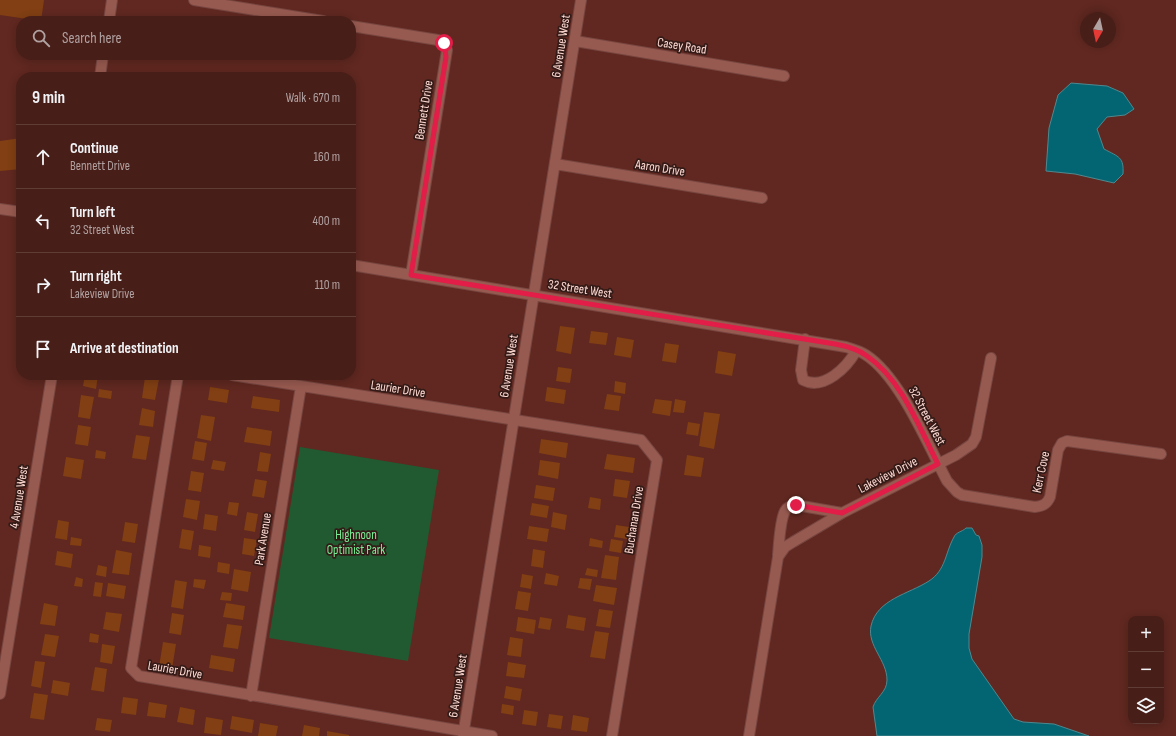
<!DOCTYPE html>
<meta charset="utf-8">
<style>
body{margin:0;font-family:"Sofia Sans Condensed",sans-serif;background:#522b25;color:#f1f3f6}
.controls{position:absolute;right:12px;bottom:12px;display:grid;overflow:hidden;border-radius:8px;box-shadow:0 2px 10px #0003}
.controls button{width:36px;height:36px;display:grid;place-items:center;padding:0;border:0;border-bottom:1px solid #603c37;background:#481e18;color:#f1f3f6;font:20px sans-serif}
.compass{position:absolute;left:1080px;top:12px;width:36px;height:36px;border-radius:50%;background:#481e18;box-shadow:0 2px 10px #0003;rotate:189deg}
.stop{position:absolute;width:12px;height:12px;margin:-9px;border:3px solid #e11d48;border-radius:50%;background:#fff}
.stop.end{background:#e11d48;border-color:#fff;box-shadow:0 1px 4px #0008}
.list{margin:0;padding:0;list-style:none}
h2{display:flex;justify-content:space-between;align-items:center;height:52px;margin:0;padding:0 16px;font-size:17px}
h2 small{font-size:13px;font-weight:400;color:#b1a2a2}
.list li{display:grid;grid-template-columns:26px 1fr auto;gap:12px;align-items:center;box-sizing:border-box;height:64px;padding:0 16px;border-top:1px solid #603c37}
.list b{display:block;font-size:15px;white-space:nowrap}
.list p{margin:0;font-size:13px;white-space:nowrap;color:#b1a2a2}
.list em{font-size:13px;font-style:normal;color:#b1a2a2}
.icon{flex:none;width:22px;height:22px;fill:none;stroke:currentColor;stroke-width:2;stroke-linecap:round;stroke-linejoin:round}
.map{position:relative;flex:none;width:1176px;height:736px;overflow:hidden}
.search{position:absolute;background:#481e18;box-shadow:0 2px 10px #0003;left:16px;top:16px;width:340px;height:44px;display:flex;align-items:center;gap:10px;box-sizing:border-box;padding:0 14px;border-radius:16px;color:#b1a2a2;font-size:15px}
.panel{position:absolute;background:#481e18;box-shadow:0 2px 10px #0003;left:16px;top:72px;width:340px;height:308px;border-radius:16px}
.map>svg:first-child{display:block}
</style>
<div class="map">
<svg width="1176" height="736" viewBox="0 0 1176 736">
<rect width="100%" height="100%" fill="#602820"/>
<path fill="#215931" d="M300,447L439,470L408,661L269,638Z"/>
<path fill="#046572" stroke="#4f888f" d="M1071,83L1107,86L1123,93L1134,109L1125,115L1107,117L1097,129L1104,149C1119,157 1124,157 1123,174L1114,183L1075,174L1046,171L1049,128L1058,95Z
M966,528H972L976,535L979,536L982,545V557L969,634V648L972,659L1014,719L1023,722L1054,724L1089,736H877L873,707C876,697 887,692 887,680C887,660 867,646 871,626C877,599 909,594 929,581C946,570 945,553 954,537C956,532 962,532 966,528Z"/>
<path fill="#813f13" d="M0,0H44L41,21L0,15Z
M21,138V169L0,171V141Z
M560,326L575,328L571,354L556,351Z
M591,331L608,333L606,345L589,343Z
M617,337L634,340L631,358L614,355Z
M665,343L679,345L676,363L662,361Z
M718,351L736,354L732,376L715,373Z
M558,367L572,369L570,383L556,381Z
M85,375H98L96,389L83,386Z
M145,377L159,379L155,400L142,398Z
M615,381L626,383L625,394L614,392Z
M210,387L229,390L227,403L208,400Z
M547,387L566,390L564,404L545,401Z
M99,389L112,391L111,399L98,397Z
M607,394L621,396L619,411L604,409Z
M81,395L94,397L90,419L78,417Z
M253,396L280,400L279,412L251,408Z
M655,399L672,401L670,416L652,413Z
M675,399L686,401L684,413L673,412Z
M142,408L155,411L153,427L139,425Z
M704,412L720,414L714,449L699,446Z
M201,415L215,417L211,441L197,438Z
M688,422L700,424L698,436L686,434Z
M78,425L91,427L88,446L75,444Z
M247,427L272,431L270,446L244,442Z
M136,435L150,437L146,460L132,458Z
M541,439L568,443L566,458L539,453Z
M195,441L207,443L204,461L192,459Z
M96,450L106,452L105,459L95,458Z
M260,452L271,454L268,472L257,471Z
M607,454L635,458L633,473L604,469Z
M687,455L704,458L701,477L684,475Z
M66,457L84,460L81,479L63,476Z
M213,460L226,462L224,471L211,469Z
M540,460L560,463L558,479L538,475Z
M191,471L204,473L201,492L188,490Z
M255,479L267,481L264,498L252,496Z
M615,479L630,481L627,498L613,496Z
M536,485L555,488L553,501L534,498Z
M590,497L601,499L600,510L588,508Z
M186,499L200,501L197,520L183,517Z
M229,502L239,503L237,516L227,514Z
M532,503L549,506L547,518L530,515Z
M247,512L258,514L255,532L244,530Z
M553,512L567,515L565,530L551,527Z
M205,514L218,516L216,531L203,529Z
M58,520L69,522L67,540L55,538Z
M125,522L138,524L135,543L122,541Z
M616,525L629,527L627,539L614,537Z
M529,526L549,529L547,542L527,539Z
M182,529L194,531L191,550L179,548Z
M71,537L82,539L81,546L70,545Z
M244,538L257,540L254,556L242,554Z
M590,538L603,541L602,548L589,546Z
M611,539L623,541L621,553L609,551Z
M199,545L211,547L210,558L198,556Z
M533,549L545,551L543,568L531,566Z
M116,550L132,553L129,575L112,573Z
M57,551L73,554L71,568L55,565Z
M605,555L619,557L616,580L601,578Z
M218,562L230,564L229,574L217,572Z
M98,565L107,567L106,577L96,575Z
M587,568L598,570L597,577L585,575Z
M234,569L251,572L248,592L231,589Z
M546,573L559,576L557,586L544,584Z
M522,574L533,576L531,589L520,587Z
M76,577L83,579L82,587L74,586Z
M580,578L592,579L590,590L578,588Z
M194,579L206,580L204,589L193,587Z
M175,580L187,582L183,609L171,607Z
M95,582L103,583L101,597L93,596Z
M108,583L126,586L124,599L106,596Z
M596,585L617,588L614,605L593,601Z
M518,591L531,593L528,611L515,609Z
M222,592L232,593L231,601L220,600Z
M44,603L58,606L55,626L40,624Z
M226,603L245,606L243,620L223,617Z
M599,609L613,611L610,628L596,626Z
M106,612L122,614L119,632L103,629Z
M172,613L184,615L181,635L169,633Z
M568,615L586,618L584,631L566,628Z
M518,617L536,620L534,634L516,631Z
M540,617L552,619L550,630L538,628Z
M227,624L242,626L238,649L223,647Z
M595,631L609,633L605,659L590,657Z
M90,633L99,635L98,643L89,642Z
M45,634L59,636L55,657L41,655Z
M510,637L523,639L521,657L507,655Z
M163,642L176,644L172,669L159,667Z
M102,644L115,646L112,664L100,662Z
M211,655L235,659L233,672L209,668Z
M35,661L45,662L41,688L31,686Z
M508,662L526,665L524,678L506,676Z
M95,667L107,669L104,692L91,690Z
M53,680L70,683L68,696L51,693Z
M506,686L522,689L520,701L504,698Z
M34,693L48,695L44,720L30,718Z
M123,697L138,699L136,715L121,713Z
M149,702L167,705L165,718L147,716Z
M502,704L514,706L513,715L501,713Z
M180,707L195,710L193,725L177,722Z
M524,710L538,712L536,726L522,724Z
M549,714L563,716L561,729L547,727Z
M573,715L589,718L587,732L571,730Z
M232,716L254,720L252,733L230,729Z
M206,717L223,720L221,735L204,733Z
M97,718L112,720L110,732L95,730Z
M260,723L278,726L276,736H258Z
M304,725L320,728L319,736H302Z
M327,731L349,735V736H327Z"/>
<g fill="none" stroke-linecap="round" stroke-linejoin="round">
<g stroke="#774640" stroke-width="12">
<path id="minor" d="M194,0L323,21
M109,21L112,0
M351,26L438,40L444,43L447,50L411,275
M575,41L784,76
M100,77L103,55
M555,164L762,198
M0,209L21,212
M351,265L846,347C853,349 860,351 866,355C900,377 928,445 947,481L957,492L962,495L1035,507C1043,506 1047,504 1050,497L1058,450L1062,443L1067,441L1161,454
M805,339L801,370L803,380C824,391 847,367 856,351
M178,375L131,668L139,676L492,736
M232,375L641,440L657,460L612,736
M778,555C779,544 780,520 785,511C787,507 791,506 796,505L842,513
M0,694L52,375
M251,696L301,386
M463,736L581,0
M749,736L778,557L785,547L793,542L842,513L956,455L972,444L976,437L991,358"/>
</g>
<use href="#minor" stroke="#975a50" stroke-width="10"/>
</g>
<g fill="none" stroke-linecap="round" stroke-linejoin="round">
<path stroke="#e11d48" stroke-width="5" d="M444,43L446,57L411,275L835,344C846,346 858,349 867,356C902,380 919,427 938,464L842,513L796,505"/>
</g>
<g text-anchor="middle" dominant-baseline="central" stroke-width="3.5" stroke-linejoin="round" paint-order="stroke">
<g font-size="13" fill="#fedad3" stroke="#341b17">
<text transform="translate(561 46) rotate(-81)">6 Avenue West</text>
<text transform="translate(682 46) rotate(9)">Casey Road</text>
<text transform="translate(424 110) rotate(-81)">Bennett Drive</text>
<text transform="translate(660 168) rotate(9)">Aaron Drive</text>
<text transform="translate(580 289) rotate(9)">32 Street West</text>
<text transform="translate(509 366) rotate(-81)">6 Avenue West</text>
<text transform="translate(398 389) rotate(9)">Laurier Drive</text>
<text transform="translate(927 416) rotate(62)">32 Street West</text>
<text transform="translate(1041 472) rotate(-78)">Kerr Cove</text>
<text transform="translate(888 475) rotate(-27)">Lakeview Drive</text>
<text transform="translate(19 497) rotate(-81)">4 Avenue West</text>
<text transform="translate(634 520) rotate(-81)">Buchanan Drive</text>
<text transform="translate(263 539) rotate(-81)">Park Avenue</text>
<text transform="translate(175 670) rotate(10)">Laurier Drive</text>
<text transform="translate(458 686) rotate(-81)">6 Avenue West</text>
</g>
<g font-size="13" fill="#79ef97" stroke="#341b17">
<text x="356" y="535">Highnoon<tspan x="356" dy="15">Optimist Park</tspan></text>
</g>
</g>
</svg>
<div class="controls">
<button>+</button>
<button>−</button>
<button><svg class="icon" aria-label="layers" viewBox="0 0 24 24"><path d="M12 4l9 5-9 5-9-5zM3 14l9 5 9-5"/></svg></button>
</div>
<svg class="compass" viewBox="-18 -18 36 36"><path d="M0-13l5 13h-10z" fill="#e53935"/><path d="M0 13l5-13h-10z" fill="#b1a2a2"/></svg>
<div class="stop" style="left:444px;top:43px"></div>
<div class="stop end" style="left:796px;top:505px"></div>
<div class="search"><svg class="icon" aria-label="search" viewBox="0 0 24 24"><circle cx="10" cy="10" r="6"/><path d="M15 15l6 6"/></svg>Search here</div>
<section class="panel">
<h2>9 min<small>Walk · 670 m</small></h2>
<ul class="list">
<li><svg class="icon" aria-label="ahead" viewBox="0 0 24 24"><path d="M12 20V5M6 11l6-6 6 6"/></svg><div><b>Continue</b><p>Bennett Drive</p></div><em>160 m</em></li>
<li><svg class="icon" aria-label="left" viewBox="0 0 24 24"><path d="M17 20v-9H6M10 6l-5 5 5 5"/></svg><div><b>Turn left</b><p>32 Street West</p></div><em>400 m</em></li>
<li><svg class="icon" aria-label="right" viewBox="0 0 24 24"><path d="M7 20v-9h11M14 6l5 5-5 5"/></svg><div><b>Turn right</b><p>Lakeview Drive</p></div><em>110 m</em></li>
<li><svg class="icon" aria-label="arrive" viewBox="0 0 24 24"><path d="M6 21V4h12l-3 4 3 4H6"/></svg><div><b>Arrive at destination</b></div></li>
</ul>
</section>
</div>
